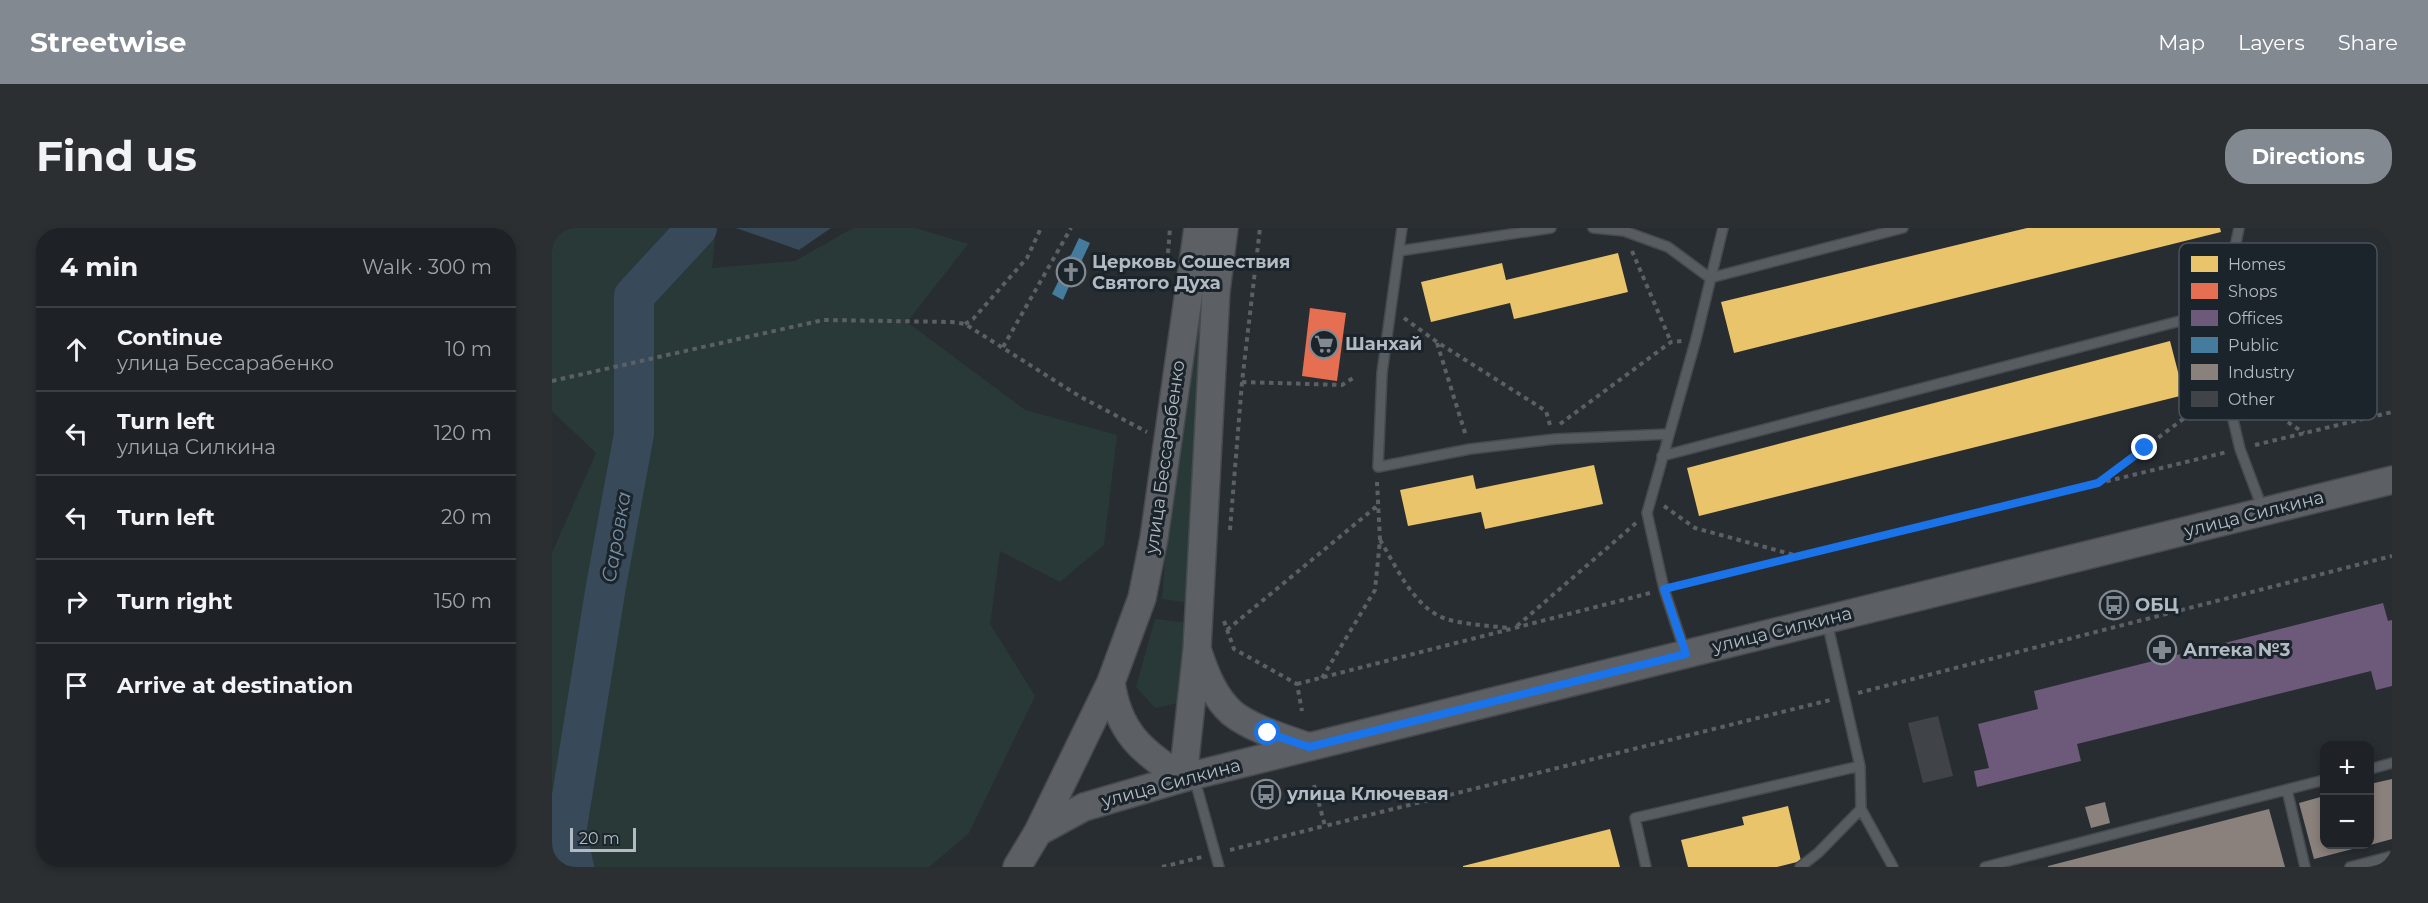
<!DOCTYPE html>
<meta charset="utf-8">
<style>
body{margin:0;font-family:Montserrat,sans-serif;background:#2b2f32;color:#f1f3f6}
.controls{position:absolute;right:18px;bottom:18px;display:grid;overflow:hidden;border-radius:12px;box-shadow:0 3px 9px #0003}
.controls button{width:54px;height:54px;display:grid;place-items:center;padding:0;border:0;border-bottom:2px solid #3c3f43;background:#1e2226;color:#f1f3f6;font:30px sans-serif}
.scale{position:absolute;left:18px;bottom:15px;width:66px;box-sizing:border-box;padding-left:6px;border:3px solid #b2bac3;border-top:0;font-size:16px;line-height:21px;white-space:nowrap;color:#b2bac3;-webkit-text-stroke:4px #1c242b;paint-order:stroke}
.stop{position:absolute;width:18px;height:18px;margin:-14px;border:4px solid #1a73e8;border-radius:50%;background:#fff}
.stop.end{background:#1a73e8;border-color:#fff;box-shadow:0 2px 6px #0008}
.list{margin:0;padding:0;list-style:none}
h2{display:flex;justify-content:space-between;align-items:center;height:78px;margin:0;padding:0 24px;font-size:26px}
h2 small{font-size:20px;font-weight:400;color:#a1a4a7}
.list li{display:grid;grid-template-columns:39px 1fr auto;gap:18px;align-items:center;box-sizing:border-box;height:84px;padding:0 24px;border-top:2px solid #3c3f43}
.list b{display:block;font-size:22px;white-space:nowrap}
.list p{margin:0;font-size:20px;white-space:nowrap;color:#a1a4a7}
.list em{font-size:20px;font-style:normal;color:#a1a4a7}
.icon{flex:none;width:33px;height:33px;fill:none;stroke:currentColor;stroke-width:2;stroke-linecap:round;stroke-linejoin:round}
.map{position:relative;flex:none;width:1840px;height:639px;overflow:hidden;border-radius:24px}
header{display:flex;align-items:center;gap:36px;box-sizing:border-box;height:84px;padding:0 30px;background:#828990;color:#fff}
header strong{font-size:28px}
nav{display:flex;gap:33px;margin-inline-start:auto;font-size:21px}
.intro{display:flex;align-items:center;justify-content:space-between;box-sizing:border-box;height:144px;padding:0 36px}
h1{margin:0;font-size:42px}
.button{padding:15px 27px;border-radius:24px;background:#828990;color:#fff;font-size:21px;font-weight:700}
main{display:flex;gap:36px;padding:0 36px}
aside{flex:1;background:#1e2226;border-radius:24px;box-shadow:0 3px 9px #0003}
.map>svg:first-child{display:block}
</style>
<header>
<strong>Streetwise</strong>
<nav><a>Map</a><a>Layers</a><a>Share</a></nav>
</header>
<div class="intro"><h1>Find us</h1><a class="button">Directions</a></div>
<main>
<aside>
<h2>4 min<small>Walk · 300 m</small></h2>
<ul class="list">
<li><svg class="icon" aria-label="ahead" viewBox="0 0 24 24"><path d="M12 20V5M6 11l6-6 6 6"/></svg><div><b>Continue</b><p>улица Бессарабенко</p></div><em>10 m</em></li>
<li><svg class="icon" aria-label="left" viewBox="0 0 24 24"><path d="M17 20v-9H6M10 6l-5 5 5 5"/></svg><div><b>Turn left</b><p>улица Силкина</p></div><em>120 m</em></li>
<li><svg class="icon" aria-label="left" viewBox="0 0 24 24"><path d="M17 20v-9H6M10 6l-5 5 5 5"/></svg><div><b>Turn left</b></div><em>20 m</em></li>
<li><svg class="icon" aria-label="right" viewBox="0 0 24 24"><path d="M7 20v-9h11M14 6l5 5-5 5"/></svg><div><b>Turn right</b></div><em>150 m</em></li>
<li><svg class="icon" aria-label="arrive" viewBox="0 0 24 24"><path d="M6 21V4h12l-3 4 3 4H6"/></svg><div><b>Arrive at destination</b></div></li>
</ul>
</aside>
<div class="map">
<svg width="1840" height="639" viewBox="0 0 1840 639">
<rect width="100%" height="100%" fill="#282d32"/>
<path fill="#283938" d="M0,0H164L160,40L243,33L301,0H364L416,16L355,94L473,182L565,207L552,317L508,354L448,323L438,396L483,468L417,605L377,639H7L0,593V325L44,225L0,183Z
M653,0L639,375L610,371L618,271Z
M603,391L637,395L626,475L603,480L584,459Z"/>
<path fill="#384959" d="M184,0H279L247,22Z"/>
<path fill="#e9c46a" d="M1475,0H1668L1669,4L1182,125L1169,74Z
M1066,25L1076,64L962,91L958,75L879,94L869,54L950,35L954,52Z
M1618,113L1632,167L1147,288L1135,240Z
M1042,237L1051,276L933,301L929,284L856,298L848,262L921,247L924,261Z
M1236,578L1249,633L1225,639H1136L1129,612L1192,597L1190,589Z
M1058,601L1068,639H911V638Z"/>
<path fill="#e76f51" d="M758,80L794,85L785,153L750,148Z"/>
<path fill="#6d597a" d="M1831,375L1836,393L1840,392V458L1824,462L1819,443L1525,516L1529,533L1425,559L1422,543L1437,540L1426,496L1486,481L1482,463Z"/>
<path fill="#457b9d" d="M527,10L538,15L530,32L533,40L529,50L519,54L511,72L500,66L509,48L506,40L509,32L519,27Z"/>
<path fill="#8a817c" d="M1840,551V611L1818,617V556Z
M1772,568V616L1816,617L1762,631L1747,575Z
M1553,574L1558,595L1539,600L1533,579Z
M1717,581L1733,639H1496V638Z"/>
<g fill="none" stroke-linecap="round" stroke-linejoin="round">
<path stroke="#384959" stroke-width="40" d="M22,639L14,605L54,358L82,206V68L145,0"/>
</g>
<path fill="#404448" d="M1386,488L1401,548L1371,555L1356,495Z"/>
<g fill="none" stroke-linecap="round" stroke-linejoin="round">
<g stroke="#46494d" stroke-width="12">
<path id="lane" d="M850,0L830,145L826,239L918,221L1003,211L1117,206
M1041,0L1072,3L1116,19L1158,50L1351,0
M1687,0L1663,115L1688,221L1711,282
M847,23L999,0
M1110,228L1670,82
M1275,394L1308,538L1309,581L1341,639
M1133,424L1112,361L1095,285L1144,111L1171,0
M1818,541L1840,535
M642,549L667,639
M1735,562L1753,639
M1094,639L1083,590L1308,538
M1248,639L1266,625L1309,581
M1433,639L1772,552
M1798,639L1840,628"/>
</g>
<g stroke="#46494d" stroke-width="30">
<path id="secondary" d="M646,424C653,445 662,469 680,485C698,500 734,511 757,519
M559,454C566,504 590,524 631,550
M631,550L645,421L664,63L672,0
M486,604L532,579L631,550L1840,252
M465,639L486,604L559,454L590,370L602,310L646,0"/>
</g>
<path stroke="#5b6064" stroke-width="4" stroke-dasharray="4.5 4.5" stroke-linecap="butt" d="M1080,23L1119,114
M616,25L618,0
M852,90L885,114L994,183L998,197
M413,96L421,91L475,30L489,0
M885,115L914,208
M451,119L519,0
M0,153L271,92L400,94L413,96L527,168L595,204
M690,154L790,157L801,150
M1691,164L1752,205
M1008,196L1119,114L1130,113
M1703,217L1840,184
M1549,253L1643,182L1659,163
M1112,278L1143,300L1246,328
M678,302L690,154L708,0
M828,312C846,341 864,386 902,393C920,397 939,398 958,400
M1126,358L1675,224
M672,393L682,421L745,456L750,483
M965,398L1084,295
M675,402L825,278
M770,450L823,362L828,312L825,254
M745,456L1098,365
M1306,465L1840,328
M762,557L773,598L1278,472
M678,622L772,598
M610,639L650,629"/>
<use href="#lane" stroke="#575c61" stroke-width="9"/>
<use href="#secondary" stroke="#5c5f64" stroke-width="27"/>
</g>
<g fill="none" stroke-linecap="round" stroke-linejoin="round">
<path stroke="#1a73e8" stroke-width="8" d="M716,505L757,519L1134,426L1112,361L1546,255L1593,220"/>
</g>
<defs>
<g id="church-ring" transform="scale(1.5)"><circle r="9.5" fill="#1c242b" stroke="#828990" stroke-width="1.5"/><path d="M-1.2-6h2.4v3.5h3.3v2.4h-3.3V6h-2.4V-.1h-3.3v-2.4h3.3Z" fill="#828990"/></g>
<g id="supermarket-ring" transform="scale(1.5)"><circle r="9.5" fill="#1c242b" stroke="#828990" stroke-width="1.5"/><path d="M-6-5.5h2.5l.6 2H6L4.5 2H-2.5L-4.4-4H-6ZM-1.5 3.2a1.3 1.3 0 1 0 .1 0ZM3 3.2a1.3 1.3 0 1 0 .1 0Z" fill="#828990"/></g>
<g id="bus-ring" transform="scale(1.5)"><circle r="9.5" fill="#1c242b" stroke="#828990" stroke-width="1.5"/><path d="M-5-6H5V4H4V6H2V4H-2V6H-4V4H-5ZM-3.5-4V0h7V-4ZM-3.5 1.2v1.5H-2V1.2ZM2 1.2v1.5H3.5V1.2Z" fill="#828990"/></g>
<g id="pharmacy-ring" transform="scale(1.5)"><circle r="9.5" fill="#1c242b" stroke="#828990" stroke-width="1.5"/><path d="M-2-6h4v4h4v4h-4v4h-4v-4h-4v-4h4Z" fill="#828990"/></g>
</defs>
<g fill-rule="evenodd">
<use href="#church-ring" x="519" y="44"/>
<use href="#supermarket-ring" x="772" y="116"/>
<use href="#bus-ring" x="1562" y="377"/>
<use href="#pharmacy-ring" x="1610" y="422"/>
<use href="#bus-ring" x="714" y="566"/>
</g>
<g text-anchor="middle" dominant-baseline="central" stroke-width="6" stroke-linejoin="round" paint-order="stroke">
<g font-size="18" font-weight="bold" fill="#b2bac3" stroke="#1c242b" text-anchor="start">
<text x="540" y="34">Церковь Сошествия<tspan x="540" dy="21">Святого Духа</tspan></text>
<text x="793" y="116">Шанхай</text>
<text x="1583" y="377">ОБЦ</text>
<text x="1631" y="422">Аптека №3</text>
<text x="735" y="566">улица Ключевая</text>
</g>
<g font-size="18" fill="#b2bac3" stroke="#1c242b">
<text transform="translate(613 229) rotate(-82)">улица Бессарабенко</text>
<text transform="translate(1702 286) rotate(-14)">улица Силкина</text>
<text transform="translate(1230 402) rotate(-14)">улица Силкина</text>
<text transform="translate(619 555) rotate(-15)">улица Силкина</text>
</g>
<g font-size="20" font-style="italic" fill="#758da3" stroke="#1c242b">
<text transform="translate(64 309) rotate(-80)">Саровка</text>
</g>
</g>
<rect x="1627" y="15" width="198" height="177" rx="9" fill="#1c242b" stroke="#495159" stroke-width="1.5"/>
<rect x="1639" y="28" width="27" height="16" fill="#e9c46a"/>
<rect x="1639" y="55" width="27" height="16" fill="#e76f51"/>
<rect x="1639" y="82" width="27" height="16" fill="#6d597a"/>
<rect x="1639" y="109" width="27" height="16" fill="#457b9d"/>
<rect x="1639" y="136" width="27" height="16" fill="#8a817c"/>
<rect x="1639" y="163" width="27" height="16" fill="#404448"/>
<g font-size="16" fill="#b2bac3">
<text x="1676" y="42">Homes</text>
<text x="1676" y="69">Shops</text>
<text x="1676" y="96">Offices</text>
<text x="1676" y="123">Public</text>
<text x="1676" y="150">Industry</text>
<text x="1676" y="177">Other</text>
</g>
</svg>
<div class="controls">
<button>+</button>
<button>−</button>
</div>
<div class="scale">20 m</div>
<div class="stop" style="left:716px;top:505px"></div>
<div class="stop end" style="left:1593px;top:220px"></div>
</div>
</main>
